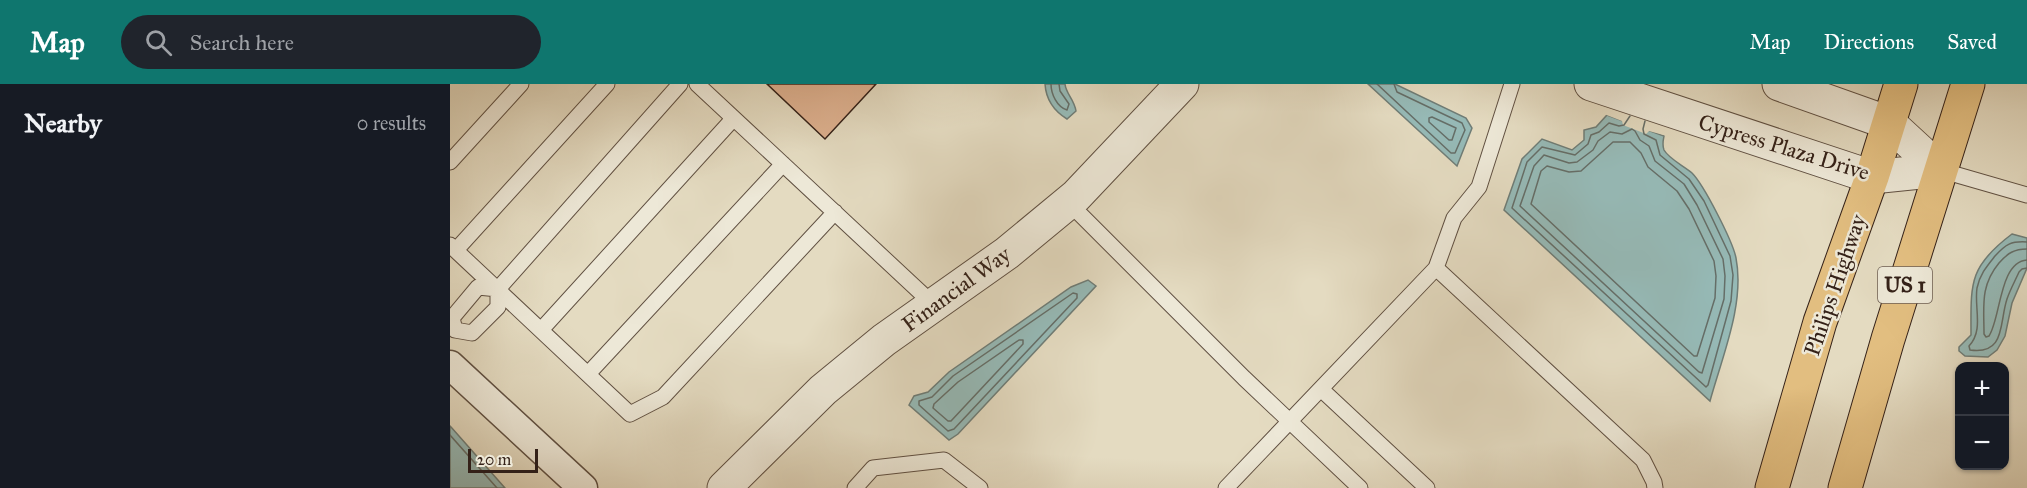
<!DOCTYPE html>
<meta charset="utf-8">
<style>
body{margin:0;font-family:"IM FELL Great Primer",serif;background:#20242c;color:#f1f3f6}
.controls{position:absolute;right:18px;bottom:18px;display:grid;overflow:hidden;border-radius:12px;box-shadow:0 2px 4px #0004}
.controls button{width:54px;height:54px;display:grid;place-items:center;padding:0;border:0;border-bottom:2px solid #363941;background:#171b24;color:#f1f3f6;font:30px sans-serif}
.scale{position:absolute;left:18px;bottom:15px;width:70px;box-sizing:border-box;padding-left:6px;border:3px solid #342118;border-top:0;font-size:16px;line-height:21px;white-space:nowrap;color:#342118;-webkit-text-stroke:4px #ede8d7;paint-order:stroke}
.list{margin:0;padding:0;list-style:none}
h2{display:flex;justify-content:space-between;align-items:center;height:78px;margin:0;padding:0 24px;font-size:26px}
h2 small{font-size:20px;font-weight:400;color:#9ea1a6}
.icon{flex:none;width:33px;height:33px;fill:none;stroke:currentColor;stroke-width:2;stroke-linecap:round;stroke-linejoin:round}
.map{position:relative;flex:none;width:1577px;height:404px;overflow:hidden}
header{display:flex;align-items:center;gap:36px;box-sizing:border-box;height:84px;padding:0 30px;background:#0f766e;color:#fff}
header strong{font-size:28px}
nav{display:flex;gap:33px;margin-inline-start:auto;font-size:21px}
.search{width:420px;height:54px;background:#20242c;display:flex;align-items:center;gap:15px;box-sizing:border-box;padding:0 21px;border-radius:33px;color:#9ea1a6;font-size:22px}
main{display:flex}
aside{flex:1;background:#171b24}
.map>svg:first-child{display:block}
</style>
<header>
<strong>Map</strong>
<div class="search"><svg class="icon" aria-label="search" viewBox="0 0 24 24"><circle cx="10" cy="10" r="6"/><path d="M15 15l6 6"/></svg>Search here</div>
<nav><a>Map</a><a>Directions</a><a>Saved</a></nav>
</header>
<main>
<aside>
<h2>Nearby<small>0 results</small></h2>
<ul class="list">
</ul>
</aside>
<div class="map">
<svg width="1577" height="404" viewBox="0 0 1577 404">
<rect width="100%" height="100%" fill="#e4dbc1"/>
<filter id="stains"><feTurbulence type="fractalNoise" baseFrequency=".00333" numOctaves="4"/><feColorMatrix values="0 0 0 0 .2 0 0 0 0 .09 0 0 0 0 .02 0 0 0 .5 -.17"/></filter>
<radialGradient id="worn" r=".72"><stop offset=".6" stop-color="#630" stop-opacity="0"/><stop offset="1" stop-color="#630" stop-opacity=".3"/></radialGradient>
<path fill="#96bab7" stroke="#6f7d77" stroke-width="1.5" d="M595,0H615C616,10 624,15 626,27L617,35C604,27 596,16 595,0Z
M918,0H945L1016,34L1022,44L1007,82Z
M1157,31L1214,52C1213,57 1212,61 1214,66C1219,75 1234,82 1242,89C1254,101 1283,158 1286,174C1295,220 1272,273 1260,317L1054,126L1072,75L1092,55L1122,66L1134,56V46L1146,43Z
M1562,150L1577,154V184L1562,219L1555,252L1547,266L1538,273L1515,272L1509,267V263L1521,251C1521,200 1518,183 1562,150Z
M638,196L646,202L508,350L499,356L459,321L464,312L478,308L499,288L621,203Z
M0,342L1,343L55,404H0Z"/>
<path fill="#e4dbc1" d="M1180,0H1217L1202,45L1215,50L1217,52L1199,47L1196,50L1173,41L1172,37L1154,30L1158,28L1170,33Z"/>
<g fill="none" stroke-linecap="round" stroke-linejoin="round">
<path stroke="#656e68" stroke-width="1.5" d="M601,0C601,10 607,23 617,26L619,20L610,7L609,0
M927,0L1001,69H1005L1015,46L1012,39L947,8L944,0
M1180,32L1174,41L1169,42L1159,39L1149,48L1141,51L1138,60L1125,71L1092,63L1077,78L1062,124L1256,303L1258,301L1281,217L1283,191L1280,172L1254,117L1239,95L1210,71L1206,56L1194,50L1193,45L1195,37
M982,33L1006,44L1002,56H999L979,38V34Z
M1182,45L1185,47L1190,56L1199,62L1205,77L1234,100L1247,121L1273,175L1275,192L1274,215L1252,289L1249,288L1070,122L1084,82L1094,71L1119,79L1127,78L1143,66L1148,57L1160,48L1172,50Z
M1163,58H1180L1191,69L1198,83L1227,107L1239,125L1264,177L1266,192L1265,214L1247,272H1244L1081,120L1091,87L1097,82L1119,88L1131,87Z
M1577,158C1561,157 1556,160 1545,172C1537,182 1530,190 1527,204C1524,224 1534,246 1519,262L1520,266C1556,271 1549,239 1557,215C1560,206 1565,197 1569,188L1572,185L1577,184
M1577,165C1564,165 1558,169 1549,179C1530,202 1534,222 1534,250L1536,253L1539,252C1551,234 1549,178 1577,176
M623,209L627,210V214L504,345L498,347L469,321V317L482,313L503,292Z
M569,256H573V260L501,337H498L483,324L484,320L508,298Z
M0,351L47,404"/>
</g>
<path fill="#deb190" stroke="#342118" stroke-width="1.5" d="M317,0H426L375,55Z"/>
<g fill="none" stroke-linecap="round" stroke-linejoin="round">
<g stroke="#605042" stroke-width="17">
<path id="service" d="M247,0L484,221
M0,78L71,0
M1490,86L1577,111
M618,118L794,294L910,404
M0,161L180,330L213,313L385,128
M6,166L157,0
M986,184L1193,376L1204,398L1205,404
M5,246L22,249L48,223V205L230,0
M5,246L2,234L28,203L48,205
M91,246L283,35
M138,290L333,80
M872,306L977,404
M405,404L423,384L494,376L530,404
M776,404L986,184L1004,134L1029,103L1062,0"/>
</g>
<g stroke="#605042" stroke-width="31">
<path id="minor" d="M0,281L133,404"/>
</g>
<g stroke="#605042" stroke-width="35">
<path id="tertiary" d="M1141,0L1422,93L1490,86
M1329,0L1439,39L1490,86
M274,404L373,306L434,256L557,169L626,112L732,0"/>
</g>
<g stroke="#342118" stroke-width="35">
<path id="primary" d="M1322,404L1370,238L1422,93L1451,0
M1395,404L1438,255L1518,0"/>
</g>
<use href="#service" stroke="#ede8d7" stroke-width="15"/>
<use href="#minor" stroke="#ede8d7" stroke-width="28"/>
<use href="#tertiary" stroke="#ede8d7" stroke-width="33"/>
<use href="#primary" stroke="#e2be80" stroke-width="33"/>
</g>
<g text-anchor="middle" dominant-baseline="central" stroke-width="5" stroke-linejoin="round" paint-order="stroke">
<rect fill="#ede8d7" stroke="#6c5d51" stroke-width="1.5" x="1428" y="183" width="54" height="36" rx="4.5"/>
<g font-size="21" font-weight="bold" fill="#342118">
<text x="1455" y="201">US 1</text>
</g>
<g font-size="22" fill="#342118" stroke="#ede8d7">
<text transform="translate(1334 63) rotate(17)">Cypress Plaza Drive</text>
<text transform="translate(1385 201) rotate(-71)">Philips Highway</text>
<text transform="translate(506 205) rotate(-36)">Financial Way</text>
</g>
</g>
<rect width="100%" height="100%" filter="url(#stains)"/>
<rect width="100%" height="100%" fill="url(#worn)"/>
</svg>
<div class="controls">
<button>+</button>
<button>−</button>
</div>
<div class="scale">20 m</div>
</div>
</main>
